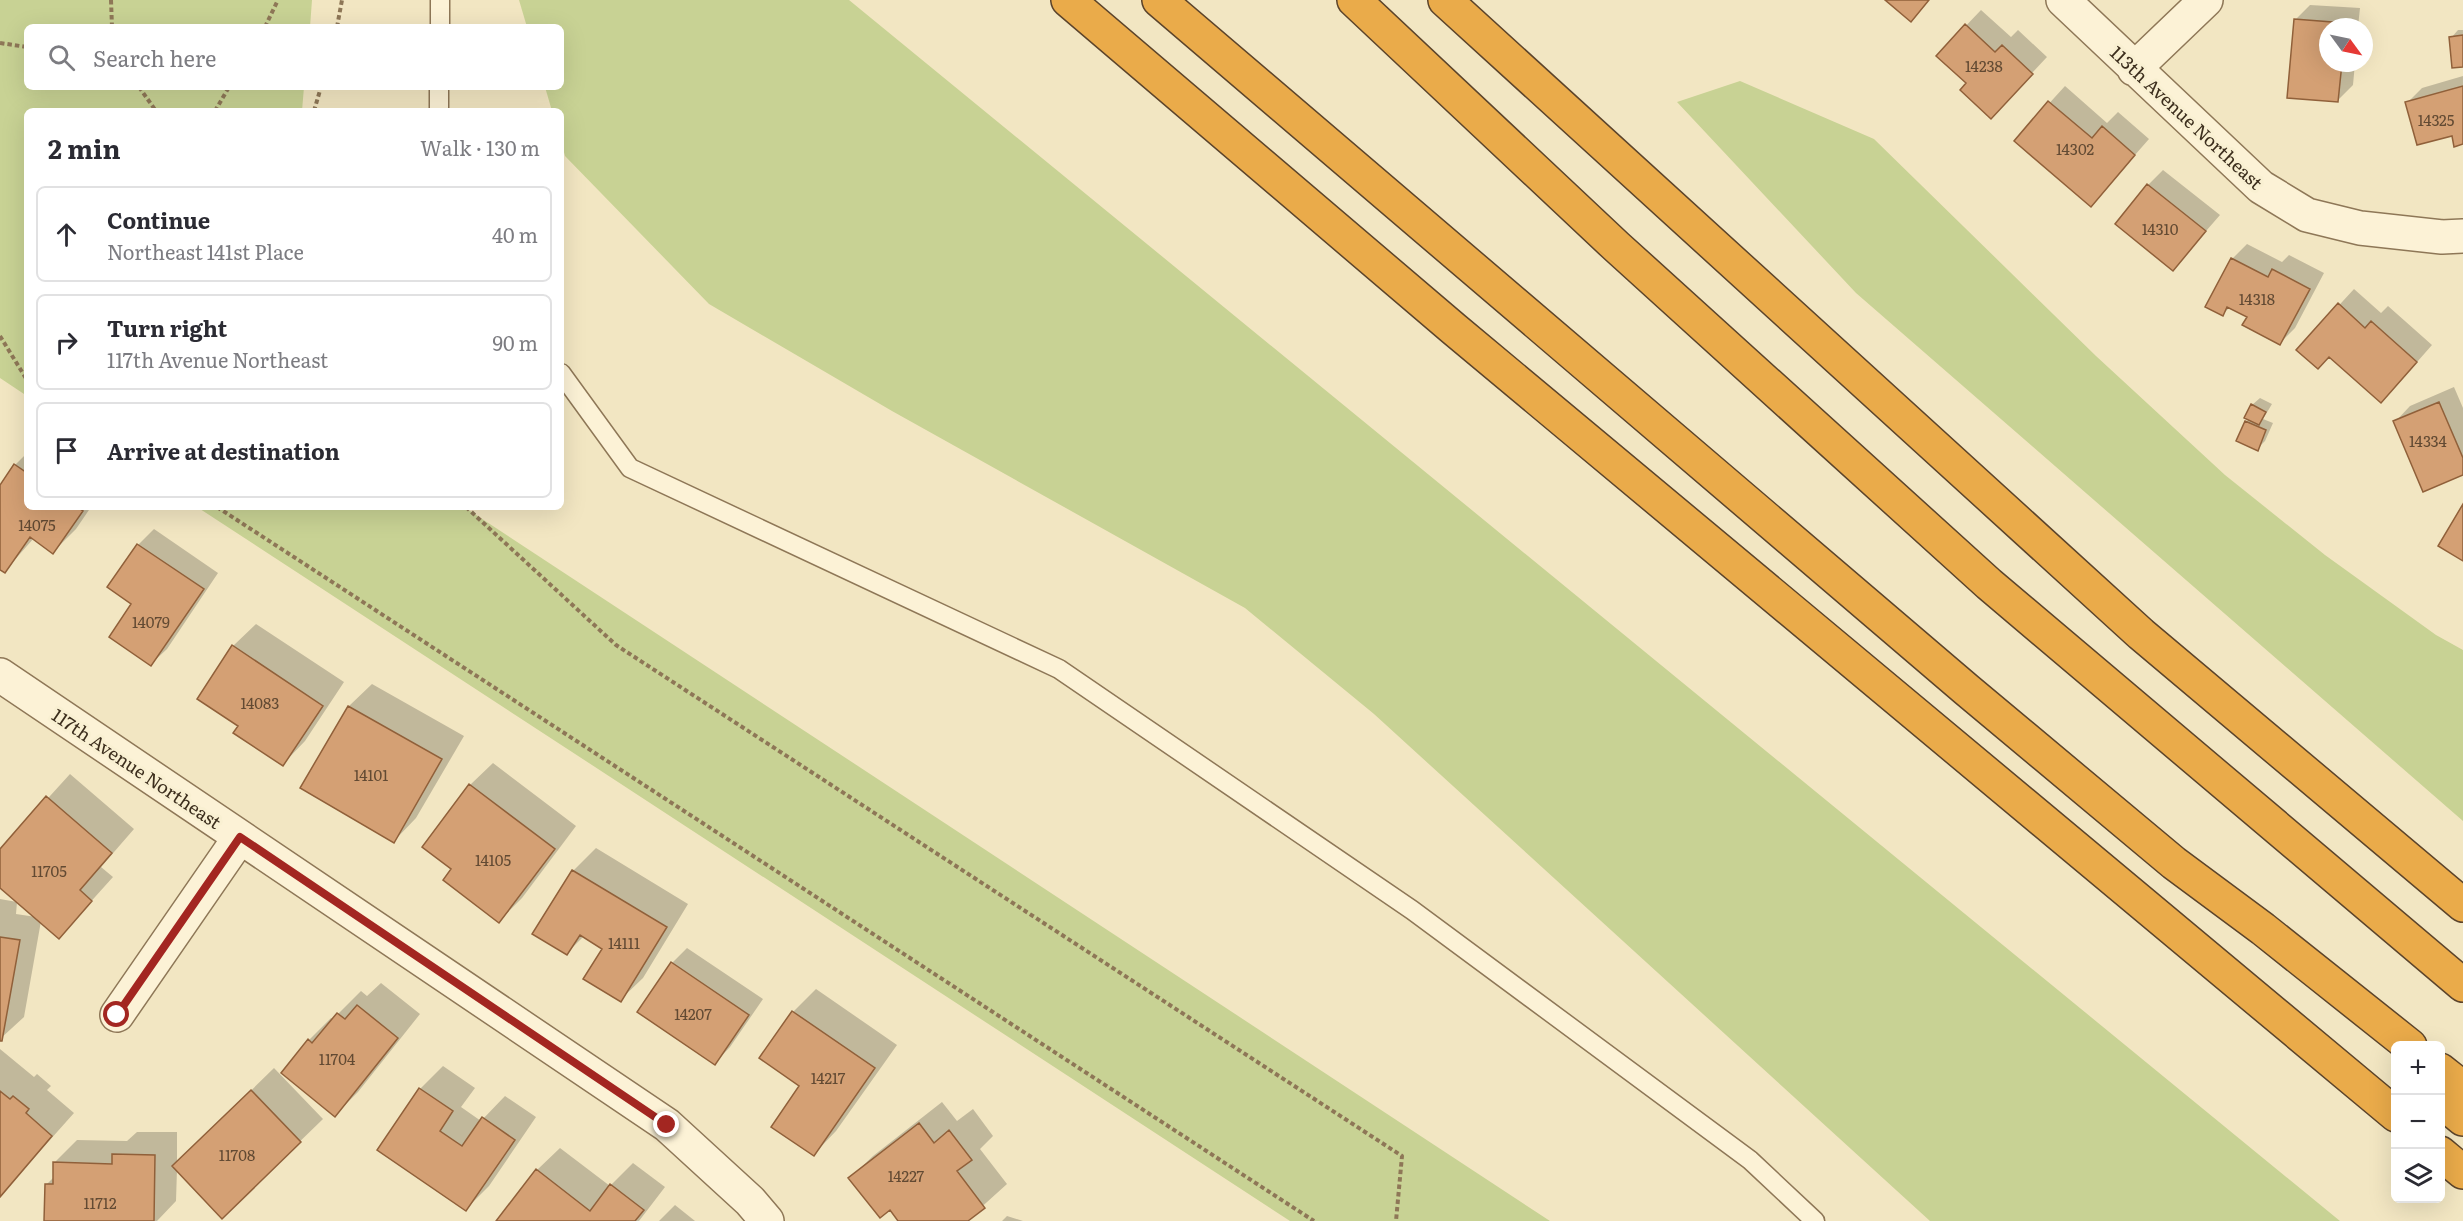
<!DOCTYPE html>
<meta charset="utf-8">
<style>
body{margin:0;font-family:Literata,serif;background:#f2f2f3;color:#2b2b33}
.controls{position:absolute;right:18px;bottom:18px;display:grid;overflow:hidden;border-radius:9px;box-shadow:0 6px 24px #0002}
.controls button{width:54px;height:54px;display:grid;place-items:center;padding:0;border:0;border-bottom:2px solid #e1e1e2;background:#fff;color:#2b2b33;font:30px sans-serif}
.compass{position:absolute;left:2319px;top:18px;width:54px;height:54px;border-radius:50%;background:#fff;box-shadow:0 6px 24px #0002;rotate:123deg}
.stop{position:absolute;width:18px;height:18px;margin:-14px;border:4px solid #a32621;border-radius:50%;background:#fff}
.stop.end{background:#a32621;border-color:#fff;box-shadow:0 2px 6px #0008}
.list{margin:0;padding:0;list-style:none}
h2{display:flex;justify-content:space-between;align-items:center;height:78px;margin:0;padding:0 24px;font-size:26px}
h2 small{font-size:20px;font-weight:400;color:#7c7c81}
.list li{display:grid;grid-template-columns:39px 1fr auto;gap:18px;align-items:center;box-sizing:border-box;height:96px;margin:0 12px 12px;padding:0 12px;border:2px solid #e1e1e2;border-radius:9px}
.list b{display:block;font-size:22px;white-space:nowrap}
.list p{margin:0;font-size:20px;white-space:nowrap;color:#7c7c81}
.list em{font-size:20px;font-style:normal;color:#7c7c81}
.icon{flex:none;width:33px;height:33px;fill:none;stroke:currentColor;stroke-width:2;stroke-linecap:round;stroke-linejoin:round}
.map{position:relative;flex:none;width:2463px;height:1221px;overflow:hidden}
.search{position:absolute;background:#fff;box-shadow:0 6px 24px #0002;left:24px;top:24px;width:540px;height:66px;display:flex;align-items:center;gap:15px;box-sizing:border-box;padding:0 21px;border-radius:9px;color:#7c7c81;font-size:22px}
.panel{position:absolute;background:#fff;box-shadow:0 6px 24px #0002;left:24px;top:108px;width:540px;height:402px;border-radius:9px}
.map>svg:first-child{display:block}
</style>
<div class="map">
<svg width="2463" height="1221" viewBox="0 0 2463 1221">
<rect width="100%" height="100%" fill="#f2e6c2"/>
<path fill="#c8d294" d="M0,0H312L310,27H27V87H304L302,111H27V396L0,378Z
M519,0H849L2340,1221H1930L1374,714L1245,608L892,411L709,304L565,156L561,141V111H552L545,87H561V27H527Z
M1740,81L1874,139L2096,356L2225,475L2325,555L2436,635L2463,650V821L1856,293L1677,102Z
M197,507H464L1550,1221H1290Z"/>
<path fill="#0003" d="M2310,5L2360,8L2358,27H2328V63H2355L2353,85L2338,100L2295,20Z
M1981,10L2011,37L2018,30L2047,57L2006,101L1968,83L1938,55Z
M2458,30H2463V65L2451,38Z
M2463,76V143L2407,103L2422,88Z
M2065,86L2107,123L2118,112L2149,139L2091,205L2016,140Z
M2163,170L2220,215L2173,269L2148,185Z
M2247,244L2282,262L2289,255L2324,273L2295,328L2280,343L2249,316L2230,307L2223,314L2232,259Z
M2354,289L2381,313L2388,306L2432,345L2396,386L2330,355L2298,350Z
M2454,387L2463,408V473L2395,422L2410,406Z
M2260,398L2272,404L2263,419L2273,423L2265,441L2257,449L2246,422L2249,419L2252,405Z
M27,453V507H91L76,529L53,552L34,538L4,572L0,568V487L15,465Z
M154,529L218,573L167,649L151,664L134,604L109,587L138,545Z
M256,624L344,682L305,741L283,764L233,646Z
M372,684L464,736L416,818L394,841L302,788L349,706Z
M493,763L576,826L522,898L499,921L453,869L470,785Z
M70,774L134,829L101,867L113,877L59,937L41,921L24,1017L0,1039V899L17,902L16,914L36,917L0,886V851Z
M596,848L688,904L643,978L620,1000L604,948L584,936L567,953L535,933L573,871Z
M687,948L763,999L730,1047L715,1063L672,963Z
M381,983L420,1014L358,1092L335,1115L309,1040L331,1018L333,1019L361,991L367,996Z
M816,989L897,1045L836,1131L814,1154L801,1086L761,1058L793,1012Z
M0,1049L34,1077L37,1074L51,1086L47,1090L74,1113L0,1196Z
M443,1066L475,1088L461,1107L481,1121L505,1096L536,1117L489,1186L466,1209L379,1149L420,1089Z
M274,1068L323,1119L222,1217L177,1169L176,1201L157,1221H46V1185L54,1177V1163L77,1140L127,1141L137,1132H177V1163Z
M942,1102L957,1121L973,1109L993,1136L980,1149L1007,1184L966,1221H900L890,1208L850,1178L873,1156Z
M560,1148L610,1186L633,1163L665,1187L639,1221H498L537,1170Z
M675,1205L695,1221H659Z
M1007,1216L1023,1221H1002Z"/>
<path fill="#d4a074" stroke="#90603a" stroke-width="1.5" d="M1885,0H1929L1911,22Z
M2294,19L2345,23V27H2328V63H2342L2338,102L2287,98Z
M1965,24L1995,52L2002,45L2033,74L1991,119L1960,90L1966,83L1936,56Z
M2463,35V67L2452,68L2449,37Z
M2463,86V144L2454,147L2452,136L2417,145L2405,102Z
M2048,101L2092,138L2102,126L2135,155L2091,207L2014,141Z
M2147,184L2206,231L2173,271L2115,224Z
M2231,258L2268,277L2272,269L2310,289L2280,345L2242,325L2247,317L2227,307L2223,316L2205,307Z
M2338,303L2365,328L2371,321L2417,362L2381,403L2329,357L2318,369L2296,350Z
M2439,402L2463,458V475L2423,492L2393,421Z
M2251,404L2266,412L2259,425L2244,418Z
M2245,421L2266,430L2258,451L2236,441Z
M14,464L27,473V507H77L83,511L53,554L30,537L5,573L0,570V485Z
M2463,504V561L2438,546Z
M137,544L204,589L151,666L109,637L131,604L107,587Z
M232,645L323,706L283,766L233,733L238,726L197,699Z
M348,706L442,759L394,843L300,788Z
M469,784L555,849L499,923L443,880L451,869L422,847Z
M46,796L112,853L80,890L92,901L59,939L0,888V849Z
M572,870L667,927L621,1002L583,979L602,949L580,935L567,955L532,934Z
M0,937L20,940L2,1041H0Z
M671,962L749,1015L715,1065L637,1012Z
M357,1005L398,1038L335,1117L281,1073L308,1039L312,1043L337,1013L345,1019Z
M792,1011L875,1068L814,1156L771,1127L799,1086L759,1058Z
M419,1088L453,1111L440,1131L462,1146L482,1117L515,1140L466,1211L377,1150Z
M251,1090L301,1142L222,1219L172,1166Z
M0,1091L10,1099L13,1096L29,1109L26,1113L52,1136L0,1197Z
M919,1123L934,1143L949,1130L972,1160L957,1171L985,1208L968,1221H898L890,1210L880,1218L848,1178Z
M112,1154L155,1155L154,1221H44L45,1184H53V1162L112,1164Z
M536,1169L590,1211L610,1184L644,1210L635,1221H496Z"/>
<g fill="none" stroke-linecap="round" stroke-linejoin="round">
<g stroke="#8e7757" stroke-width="21">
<path id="lane" d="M440,27V0
M439,111V87
M561,373L630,468L1059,669L1412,910L1750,1160L1815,1221"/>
</g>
<g stroke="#8e7757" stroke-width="36">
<path id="street" d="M2063,0L2261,187L2307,215L2360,228L2442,237L2463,236
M2134,69L2206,0
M0,675L667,1125L750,1201L767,1221
M117,1015L240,837"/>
</g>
<g stroke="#5c442b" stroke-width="36">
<path id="highway" d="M1068,0L1454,329L2396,1115
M1159,0L1967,690L2174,863L2263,929L2410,1046
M1354,0L1617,247L1989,584L2463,985
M1445,0L2141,634L2463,905
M2440,1070L2463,1088
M2440,1100L2463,1119
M2440,1153L2463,1172"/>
</g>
<path stroke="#8e7757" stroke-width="4" stroke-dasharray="4.5 3" stroke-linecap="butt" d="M111,0L112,27
M265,27L278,0
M337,27L342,0
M0,43L27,47
M139,87L156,111
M215,111L229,87
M314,111L321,87
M0,336L27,380
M217,507L1314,1221
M466,507L616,645L1402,1156L1396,1221"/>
<use href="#lane" stroke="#fcf2d6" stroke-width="18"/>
<use href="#street" stroke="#fcf2d6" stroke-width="33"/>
<use href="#highway" stroke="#eaab4a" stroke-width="33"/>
</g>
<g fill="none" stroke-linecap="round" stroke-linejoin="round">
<path stroke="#a32621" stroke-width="8" d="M117,1015L240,837L667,1125"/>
</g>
<g text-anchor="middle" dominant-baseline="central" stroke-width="6" stroke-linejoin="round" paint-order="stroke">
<g font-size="15" fill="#624a33">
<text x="1984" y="65">14238</text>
<text x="2436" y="119">14325</text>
<text x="2075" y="148">14302</text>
<text x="2160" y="228">14310</text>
<text x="2257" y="298">14318</text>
<text x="2428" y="440">14334</text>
<text x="37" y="524">14075</text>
<text x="151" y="621">14079</text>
<text x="260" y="702">14083</text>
<text x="371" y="774">14101</text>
<text x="493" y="859">14105</text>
<text x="49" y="870">11705</text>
<text x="624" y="942">14111</text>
<text x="693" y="1013">14207</text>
<text x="337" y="1058">11704</text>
<text x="828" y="1077">14217</text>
<text x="237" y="1154">11708</text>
<text x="906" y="1175">14227</text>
<text x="100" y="1202">11712</text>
</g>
<g font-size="18" fill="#3c2e1d" stroke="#f9f0d2">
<text transform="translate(2187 117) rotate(43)">113th Avenue Northeast</text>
<text transform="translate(137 768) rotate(34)">117th Avenue Northeast</text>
</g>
</g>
</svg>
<div class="controls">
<button>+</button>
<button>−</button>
<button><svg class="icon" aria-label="layers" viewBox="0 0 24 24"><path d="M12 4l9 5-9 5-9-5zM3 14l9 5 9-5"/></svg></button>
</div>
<svg class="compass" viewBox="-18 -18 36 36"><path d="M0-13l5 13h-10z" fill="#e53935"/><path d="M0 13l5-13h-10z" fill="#7c7c81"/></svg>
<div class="stop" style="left:117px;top:1015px"></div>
<div class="stop end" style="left:667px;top:1125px"></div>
<div class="search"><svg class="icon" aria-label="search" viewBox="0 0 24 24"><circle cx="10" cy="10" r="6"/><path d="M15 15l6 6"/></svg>Search here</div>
<section class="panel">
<h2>2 min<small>Walk · 130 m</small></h2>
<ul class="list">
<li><svg class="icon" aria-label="ahead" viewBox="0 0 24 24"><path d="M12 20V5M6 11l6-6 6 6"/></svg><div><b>Continue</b><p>Northeast 141st Place</p></div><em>40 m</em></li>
<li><svg class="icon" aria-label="right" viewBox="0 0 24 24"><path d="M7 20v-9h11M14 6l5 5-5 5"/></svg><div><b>Turn right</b><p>117th Avenue Northeast</p></div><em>90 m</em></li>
<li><svg class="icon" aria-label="arrive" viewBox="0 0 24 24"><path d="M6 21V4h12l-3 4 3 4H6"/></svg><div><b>Arrive at destination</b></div></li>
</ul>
</section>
</div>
